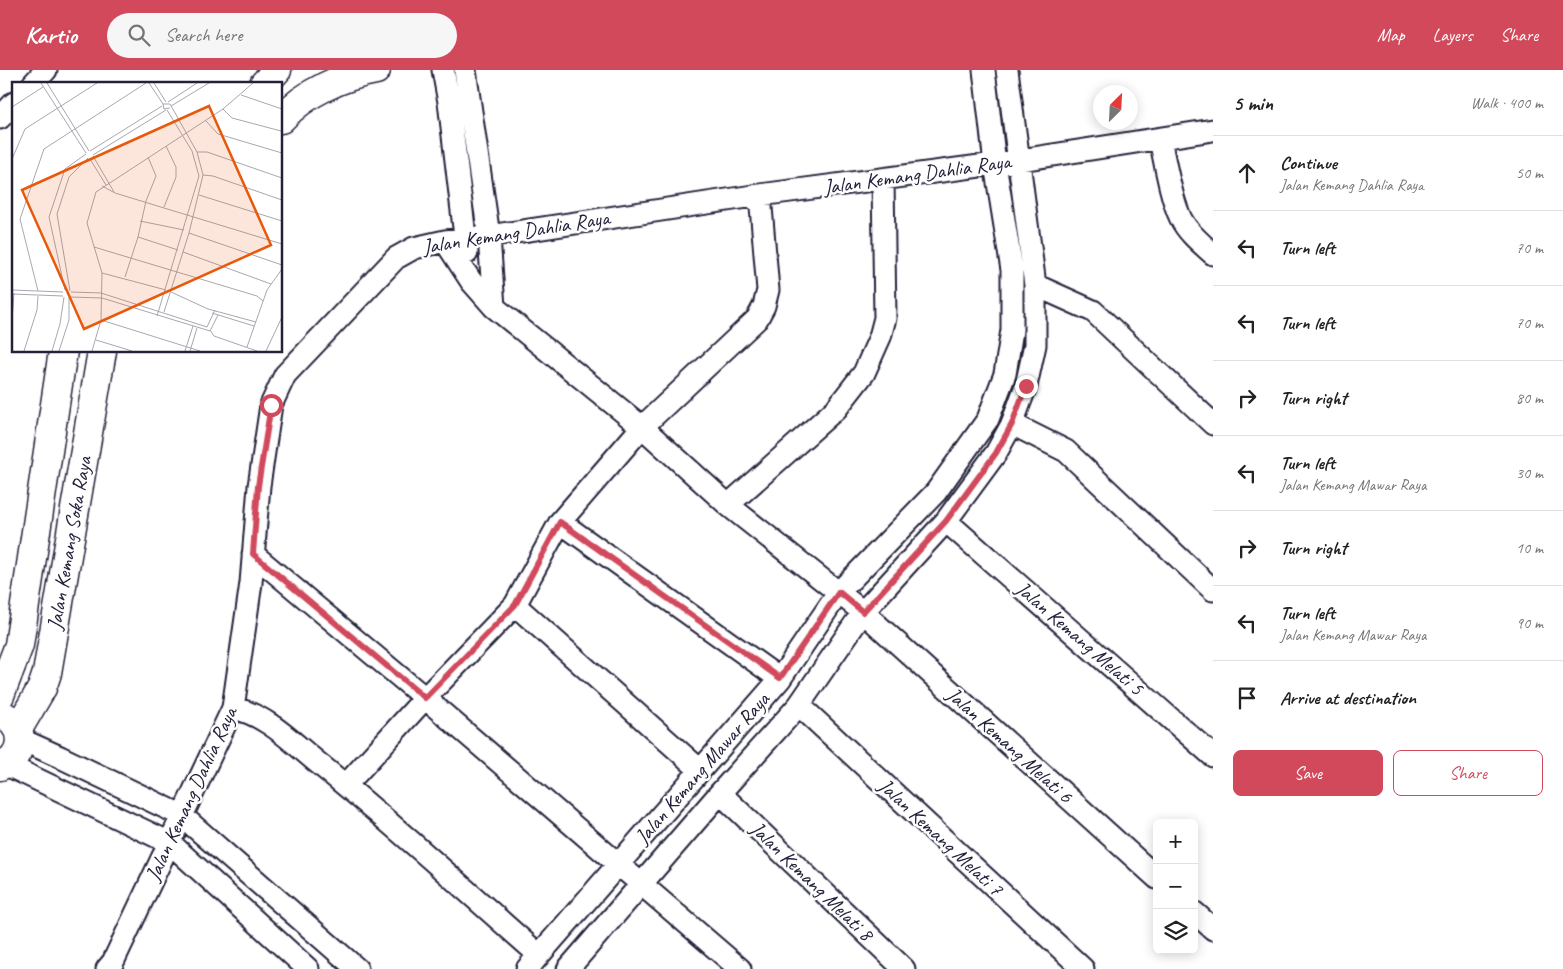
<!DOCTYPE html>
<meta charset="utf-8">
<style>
body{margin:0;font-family:Caveat,sans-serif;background:#f6f6f6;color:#222}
.controls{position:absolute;right:15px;bottom:15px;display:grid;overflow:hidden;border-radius:8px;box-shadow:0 2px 12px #0003}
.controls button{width:45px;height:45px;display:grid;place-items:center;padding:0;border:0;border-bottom:1px solid #e0e0e0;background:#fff;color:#222;font:25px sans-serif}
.compass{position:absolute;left:1093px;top:15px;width:45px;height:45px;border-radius:50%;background:#fff;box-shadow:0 2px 12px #0003;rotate:24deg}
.stop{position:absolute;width:15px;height:15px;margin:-11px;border:4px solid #d1495b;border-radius:50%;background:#fff}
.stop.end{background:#d1495b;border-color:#fff;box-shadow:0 1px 5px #0008}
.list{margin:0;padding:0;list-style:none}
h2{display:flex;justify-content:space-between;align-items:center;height:65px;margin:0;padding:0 20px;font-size:21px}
h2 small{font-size:16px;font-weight:400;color:#767676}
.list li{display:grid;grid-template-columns:32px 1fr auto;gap:15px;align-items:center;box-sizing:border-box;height:75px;padding:0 20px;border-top:1px solid #e0e0e0}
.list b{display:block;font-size:19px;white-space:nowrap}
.list p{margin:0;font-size:16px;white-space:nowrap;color:#767676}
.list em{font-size:16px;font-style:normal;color:#767676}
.actions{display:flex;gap:10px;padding:15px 20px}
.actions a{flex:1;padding:11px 0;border:1px solid #d1495b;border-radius:8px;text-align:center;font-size:18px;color:#d1495b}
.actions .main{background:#d1495b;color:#fff}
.icon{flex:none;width:28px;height:28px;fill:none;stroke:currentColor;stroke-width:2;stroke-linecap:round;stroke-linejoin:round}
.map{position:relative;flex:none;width:1213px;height:899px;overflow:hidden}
header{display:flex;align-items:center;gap:30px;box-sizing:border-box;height:70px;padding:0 25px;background:#d1495b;color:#fff}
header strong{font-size:24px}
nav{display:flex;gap:28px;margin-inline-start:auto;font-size:18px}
.search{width:350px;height:45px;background:#f6f6f6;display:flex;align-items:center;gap:12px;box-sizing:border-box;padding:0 18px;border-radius:28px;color:#767676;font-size:19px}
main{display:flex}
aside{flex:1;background:#fff}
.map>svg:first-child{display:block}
</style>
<header>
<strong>Kartio</strong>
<div class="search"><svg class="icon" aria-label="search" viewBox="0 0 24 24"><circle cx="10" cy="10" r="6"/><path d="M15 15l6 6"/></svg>Search here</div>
<nav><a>Map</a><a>Layers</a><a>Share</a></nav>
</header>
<main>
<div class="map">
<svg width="1213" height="899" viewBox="0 0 1213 899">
<rect width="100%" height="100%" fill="#fff"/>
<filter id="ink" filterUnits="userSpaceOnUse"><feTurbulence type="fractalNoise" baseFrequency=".02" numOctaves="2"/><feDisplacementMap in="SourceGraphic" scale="10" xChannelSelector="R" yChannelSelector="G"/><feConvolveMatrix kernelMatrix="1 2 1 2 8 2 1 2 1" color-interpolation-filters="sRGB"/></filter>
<g filter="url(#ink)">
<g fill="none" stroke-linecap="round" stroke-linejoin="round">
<g stroke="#22223b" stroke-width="25">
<path id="minor" d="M443,0L449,32L467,183
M465,0L489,166L494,237
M33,14L46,0
M0,48L14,33
M1160,69C1165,92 1171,129 1181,149C1188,163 1202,174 1213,184
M445,171L471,211L494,237L642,357L728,435L863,542L1157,808
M1035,215L1093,241L1213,354
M1012,354L1066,381L1213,520
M728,435L836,339L864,303L880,267L885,248L883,109
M946,451L1213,686
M560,452L780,609
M253,484L425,628L740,899
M515,535L700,700
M799,635L1083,899
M233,638C267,645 292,672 318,693C394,754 466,821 539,885
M20,669L60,687L181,745L357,899
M5,694L170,773L308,899
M346,715L425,628L515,535L560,452L642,357L757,249L764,236L768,220L760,125
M720,723L904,899
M1194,842L1213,859
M107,899L113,892L233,638L251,513L259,416L271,335L285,305L396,188L414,178L445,171L489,166L760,125L995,94L1213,60
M527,899L780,609L839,522L936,422L988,349L1005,304L1012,260V200L995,94L984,0
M568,899L720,723L799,635L863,542L946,451L996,383L1012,354L1026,316L1035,275V215L1007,0"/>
</g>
<g stroke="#22223b" stroke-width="31">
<path id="tertiary" d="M264,14L277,0
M281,49C306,22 342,6 376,0
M0,625L19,575L63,281
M0,644C26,654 27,686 0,696
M18,659L42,618L47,603L102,281"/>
</g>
<use href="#minor" stroke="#fff" stroke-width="21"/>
<use href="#tertiary" stroke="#fff" stroke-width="28"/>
</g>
</g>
<g fill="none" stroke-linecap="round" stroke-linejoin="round" filter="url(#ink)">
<path stroke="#d1495b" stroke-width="6" d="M271,335L258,416L253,484L425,628L515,535L560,452L780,608L839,522L863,542L946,451L996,383L1012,354L1026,316"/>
</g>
<g text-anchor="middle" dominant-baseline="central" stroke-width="5" stroke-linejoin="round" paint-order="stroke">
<g font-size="21" fill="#22223b" stroke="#fff">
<text transform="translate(917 104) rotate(-8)">Jalan Kemang Dahlia Raya</text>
<text transform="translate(516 162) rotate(-9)">Jalan Kemang Dahlia Raya</text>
<text transform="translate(69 473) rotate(-80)">Jalan Kemang Soka Raya</text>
<text transform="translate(1080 568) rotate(41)">Jalan Kemang Melati 5</text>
<text transform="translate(1010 675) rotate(42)">Jalan Kemang Melati 6</text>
<text transform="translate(702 698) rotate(-49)">Jalan Kemang Mawar Raya</text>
<text transform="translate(191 724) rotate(-65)">Jalan Kemang Dahlia Raya</text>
<text transform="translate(941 767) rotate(43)">Jalan Kemang Melati 7</text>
<text transform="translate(812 811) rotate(44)">Jalan Kemang Melati 8</text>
</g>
</g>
<g transform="translate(12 12)">
<rect width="270" height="270" fill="#fff"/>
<path fill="none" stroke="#a7a7b1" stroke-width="1" d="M29,1L74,71M35,1L77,69M137,1L151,22M142,1L154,20M229,13L270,27M156,20L185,1M159,24L197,1M0,25L31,5M211,27L220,36L269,49M194,39L206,52L270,71M78,69L150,24M185,70H195L270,96M81,73L154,28M81,74L102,110M0,77L13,47L85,1M78,77L94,103M191,93L201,94L270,118M90,104L103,111L270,162M187,113L270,139M152,125L164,95V85L154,64M128,139L172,148M177,151L270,183M126,155L166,168M82,165L245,214L251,219M171,170L259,202M90,191L154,208M113,195L126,155L134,119L144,94L136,75M0,208L51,210M53,208L37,135L53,87L74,72M26,209L8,137L32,67L134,1M58,209L45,132L57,95L76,76M59,210L89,211L195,245L203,228M159,210L196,227L244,240M0,212L51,214M58,215L90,216L198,249M152,230L177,151L191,93L185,70L158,22H151L152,27L158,26M200,231L242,244M145,234L187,94L180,69L155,28M89,238L188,269M0,239L2,211M198,248L202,254L245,269M198,249L206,233M84,258L120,269M235,265L255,208L270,187M12,269L25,228L26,214M40,269L48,242L52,215M47,269L57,238V216M80,269L89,238L90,191L75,141L84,110L211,27L241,1M173,269L181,244M178,269L185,246M254,269L270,235"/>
<path fill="#e8590c" fill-opacity="0.15" stroke="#e8590c" stroke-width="2.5" d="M197,24L259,163L72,247L10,108Z"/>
<rect width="270" height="270" fill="none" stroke="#22223b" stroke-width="2.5"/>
</g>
</svg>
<div class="controls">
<button>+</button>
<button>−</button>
<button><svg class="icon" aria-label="layers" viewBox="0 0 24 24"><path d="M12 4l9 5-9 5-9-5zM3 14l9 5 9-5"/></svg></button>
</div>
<svg class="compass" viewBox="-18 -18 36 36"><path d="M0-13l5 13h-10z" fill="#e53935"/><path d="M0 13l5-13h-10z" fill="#767676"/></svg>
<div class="stop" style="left:271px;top:335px"></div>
<div class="stop end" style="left:1026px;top:316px"></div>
</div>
<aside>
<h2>5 min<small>Walk · 400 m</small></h2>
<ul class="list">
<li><svg class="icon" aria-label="ahead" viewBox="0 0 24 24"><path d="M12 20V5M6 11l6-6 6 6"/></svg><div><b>Continue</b><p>Jalan Kemang Dahlia Raya</p></div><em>50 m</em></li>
<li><svg class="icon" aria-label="left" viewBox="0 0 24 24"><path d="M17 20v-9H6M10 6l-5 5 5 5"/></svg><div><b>Turn left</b></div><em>70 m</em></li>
<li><svg class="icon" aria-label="left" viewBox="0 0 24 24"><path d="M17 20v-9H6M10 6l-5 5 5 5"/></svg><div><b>Turn left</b></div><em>70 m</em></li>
<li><svg class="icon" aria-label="right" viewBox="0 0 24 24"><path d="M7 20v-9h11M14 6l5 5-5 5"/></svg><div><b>Turn right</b></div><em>80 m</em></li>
<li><svg class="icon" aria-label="left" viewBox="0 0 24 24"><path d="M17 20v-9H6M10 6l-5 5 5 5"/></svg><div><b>Turn left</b><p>Jalan Kemang Mawar Raya</p></div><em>30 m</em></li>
<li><svg class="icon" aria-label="right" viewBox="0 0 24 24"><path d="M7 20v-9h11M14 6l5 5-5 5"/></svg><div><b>Turn right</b></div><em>10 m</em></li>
<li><svg class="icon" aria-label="left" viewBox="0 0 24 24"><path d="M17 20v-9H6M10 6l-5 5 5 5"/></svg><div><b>Turn left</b><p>Jalan Kemang Mawar Raya</p></div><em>90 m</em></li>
<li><svg class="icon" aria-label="arrive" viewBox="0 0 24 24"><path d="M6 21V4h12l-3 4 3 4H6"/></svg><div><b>Arrive at destination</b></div></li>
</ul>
<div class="actions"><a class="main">Save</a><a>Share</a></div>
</aside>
</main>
